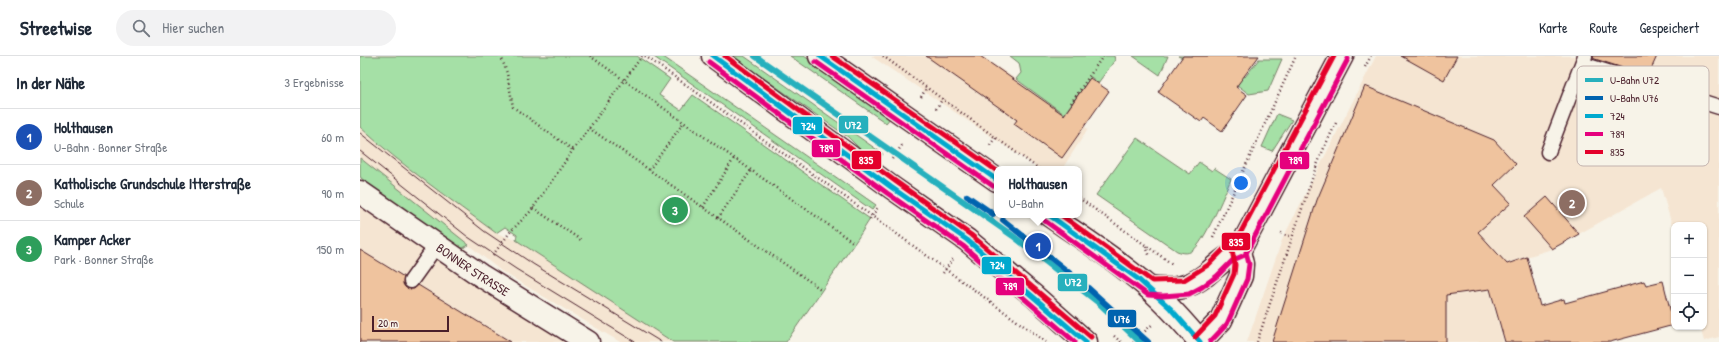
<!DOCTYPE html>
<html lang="de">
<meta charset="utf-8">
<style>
body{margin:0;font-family:"Patrick Hand",sans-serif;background:#f2f2f3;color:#1f2937}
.controls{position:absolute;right:12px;bottom:12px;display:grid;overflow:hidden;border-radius:8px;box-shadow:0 1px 3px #0004}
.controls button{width:36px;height:36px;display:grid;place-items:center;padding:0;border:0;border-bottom:1px solid #e0e1e3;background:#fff;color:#1f2937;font:20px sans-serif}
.scale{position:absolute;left:12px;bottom:10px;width:77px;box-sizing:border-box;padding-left:4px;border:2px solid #4a1f2b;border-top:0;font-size:11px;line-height:14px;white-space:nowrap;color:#4a1f2b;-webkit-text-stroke:3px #f7f3e8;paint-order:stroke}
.you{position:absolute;left:881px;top:127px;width:14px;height:14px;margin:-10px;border:3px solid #fff;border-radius:50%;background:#1a73e8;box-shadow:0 0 0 6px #1a73e833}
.badge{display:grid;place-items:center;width:26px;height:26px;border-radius:50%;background:#2563eb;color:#fff;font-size:13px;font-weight:700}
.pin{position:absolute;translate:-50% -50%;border:2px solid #fff;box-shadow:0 1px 4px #0006}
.popup{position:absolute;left:634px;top:110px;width:88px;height:52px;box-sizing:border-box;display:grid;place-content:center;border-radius:8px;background:#fff;filter:drop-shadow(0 1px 3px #0005);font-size:13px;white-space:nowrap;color:#747a83}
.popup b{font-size:15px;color:#1f2937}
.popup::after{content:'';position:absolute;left:50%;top:100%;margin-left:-8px;border:8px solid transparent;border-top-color:#fff}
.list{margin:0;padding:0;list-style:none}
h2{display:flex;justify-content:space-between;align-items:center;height:52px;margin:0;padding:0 16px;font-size:17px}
h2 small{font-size:13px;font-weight:400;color:#747a83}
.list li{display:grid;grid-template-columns:26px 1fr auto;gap:12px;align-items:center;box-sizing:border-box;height:56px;padding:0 16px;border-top:1px solid #e0e1e3}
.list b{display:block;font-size:15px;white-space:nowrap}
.list p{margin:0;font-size:13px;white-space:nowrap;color:#747a83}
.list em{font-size:13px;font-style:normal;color:#747a83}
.icon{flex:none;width:22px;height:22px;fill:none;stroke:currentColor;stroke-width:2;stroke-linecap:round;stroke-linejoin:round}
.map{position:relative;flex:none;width:1359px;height:286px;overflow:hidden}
header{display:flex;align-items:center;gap:24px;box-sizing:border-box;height:56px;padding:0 20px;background:#fff;border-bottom:1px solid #e0e1e3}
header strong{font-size:19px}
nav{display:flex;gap:22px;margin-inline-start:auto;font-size:14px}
.search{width:280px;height:36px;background:#f2f2f3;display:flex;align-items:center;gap:10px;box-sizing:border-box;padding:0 14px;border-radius:22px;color:#747a83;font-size:15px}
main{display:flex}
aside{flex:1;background:#fff}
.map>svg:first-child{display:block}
</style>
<header>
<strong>Streetwise</strong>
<div class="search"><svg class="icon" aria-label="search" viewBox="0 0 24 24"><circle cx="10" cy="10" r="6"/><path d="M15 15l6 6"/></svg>Hier suchen</div>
<nav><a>Karte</a><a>Route</a><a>Gespeichert</a></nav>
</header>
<main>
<aside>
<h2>In der Nähe<small>3 Ergebnisse</small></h2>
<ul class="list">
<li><span class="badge" style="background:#1a4fb4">1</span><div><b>Holthausen</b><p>U-Bahn · Bonner Straße</p></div><em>60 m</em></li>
<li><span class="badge" style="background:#8d6e63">2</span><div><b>Katholische Grundschule Itterstraße</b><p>Schule</p></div><em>90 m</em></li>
<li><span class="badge" style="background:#2e9e5b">3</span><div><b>Kamper Acker</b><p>Park · Bonner Straße</p></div><em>150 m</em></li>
</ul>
</aside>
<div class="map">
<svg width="1359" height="286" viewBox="0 0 1359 286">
<rect width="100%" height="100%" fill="#f7f3e8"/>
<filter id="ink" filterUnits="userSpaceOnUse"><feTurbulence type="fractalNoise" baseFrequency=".025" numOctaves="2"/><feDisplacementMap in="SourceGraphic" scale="8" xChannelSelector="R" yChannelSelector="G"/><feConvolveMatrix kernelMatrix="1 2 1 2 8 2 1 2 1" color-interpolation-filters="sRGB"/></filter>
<g filter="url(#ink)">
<path fill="#f5e5d2" d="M511,0H622L728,73L702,113H680Z
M1016,0H1359V281L1344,285L1340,271H1344V169H1314V176L1301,132L1192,193L1124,214L1144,286H887L922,184Z
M0,71L39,105L136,177L156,184L313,286H260L141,215L0,102Z
M0,139L226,286H0Z"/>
<path fill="#a5e0a6" stroke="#788068" d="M0,0H277L310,23L299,39L321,54L333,39L510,163L498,182L426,286H313L156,184L157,179L145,171L136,177C90,143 42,110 0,71Z
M295,0H302L516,149L512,154L294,1Z
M372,0H384L523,98L517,106L502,95L488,81Z
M430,0H444L531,61L526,67Z
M650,0H754L755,4L738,27L731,21L704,58L656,23L661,17L659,7Z
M773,0H808L800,19Z
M818,0H857L885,21L899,3H922L908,35L889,38L868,22Z
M917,58L932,64L912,95L902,91Z
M777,82L830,118L839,106L852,115L854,112L871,123C865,137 844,188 832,195C827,198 823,197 817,195L736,139Z
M0,102L109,189L101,193L49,160L1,122L0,120Z"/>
<path fill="#efc39e" stroke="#4a1f2b" d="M566,0H620L704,59L730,22L749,35L702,102L654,68L657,64Z
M823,0H899L876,31L887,39L862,75L844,62L841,66L798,36Z
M1041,0H1097L1084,24Z
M1233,0H1297L1288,20L1235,3L1233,2Z
M1005,30L1134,84L1156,108L1134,129L1151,147L1118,176L1147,208L1167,201L1180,250L1204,243L1205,247L1284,225L1286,229L1303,225L1314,269L1250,286H1145L1130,233L1086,239V286H912L957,144Z
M1187,141L1219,178L1192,193L1164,161Z
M0,194L44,221L43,228L46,232L54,233L58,229L151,286H0Z"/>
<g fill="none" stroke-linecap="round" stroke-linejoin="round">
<g stroke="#4a1f2b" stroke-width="17">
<path id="service" d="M1222,8L1359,51
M1188,96L1225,0
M51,225L76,190"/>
</g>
<g stroke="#4a1f2b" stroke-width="25">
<g id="minor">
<path id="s1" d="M0,136L120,219L228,286"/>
</g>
</g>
<g stroke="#4a1f2b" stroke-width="25">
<path id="tertiary" d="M789,232C816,235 833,232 854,212C863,205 868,199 879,195
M840,286L861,264L881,220L882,208L879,195L982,0"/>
</g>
<g stroke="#4a1f2b" stroke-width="25">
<path id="secondary" d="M353,0L531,131L607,184L674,240L726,286
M460,0L637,124
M689,159C722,182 760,206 790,233C808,249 824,267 840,286"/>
</g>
<path stroke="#4a1f2b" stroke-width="2.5" stroke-dasharray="1 3" stroke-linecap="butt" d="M141,0L147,17L153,51L213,94
M230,0L494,187
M285,0L512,160L686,286
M523,0L679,113
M1005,11L1011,0
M561,41L567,31
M711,47L743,0
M576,53L583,42
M229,72L462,234
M630,89L636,81
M532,103L543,88
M289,114L324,66
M719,142L812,208
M343,151L375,101
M173,152L221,184
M358,162L392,113
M510,163L518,151
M921,177L932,181
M853,181L936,0
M786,190L790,201
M133,199L151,175L171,155L213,94L282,0
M583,217L593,203
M754,280L761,286
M773,286L793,268
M897,286L955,114L964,92L976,67"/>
<use href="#service" stroke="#f7f3e8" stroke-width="14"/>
<use href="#minor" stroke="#f7f3e8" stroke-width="22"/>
<use href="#tertiary" stroke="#f7f3e8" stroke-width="22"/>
<use href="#secondary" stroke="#f7f3e8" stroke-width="22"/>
<path stroke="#4a1f2b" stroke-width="1" d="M0,77L124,175L173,208L301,286
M0,95L108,181L156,213L275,286"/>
<g stroke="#f7f3e8" stroke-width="8">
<path id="bus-1" d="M353,0L531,131L607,184L726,286
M460,0L637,124
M689,159L778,223L810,252L840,286"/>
</g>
<g stroke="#f7f3e8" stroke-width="8">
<path id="bus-2" d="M349,6L527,137L603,190L715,286
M456,6L633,130
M685,165L788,239L803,240L829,238L842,231L857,220L873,204L885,199L988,3
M850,286L867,268L887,223L889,208L886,196L892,184"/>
</g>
<g stroke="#f7f3e8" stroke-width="8">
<path id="bus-3" d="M365,0L535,125L611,179L731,281
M472,0L637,115
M701,159L792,225L824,224L848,209L865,192L874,189L974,0
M835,281L855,260L874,218L875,209L872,194L880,178"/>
</g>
<use href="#bus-1" stroke="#00a9ce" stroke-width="5"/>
<use href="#bus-2" stroke="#e5007d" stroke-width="5"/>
<use href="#bus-3" stroke="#e4002b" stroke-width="5"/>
<g stroke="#f7f3e8" stroke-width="9">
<path id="metro-1" d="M395,0L653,180L740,248L780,286"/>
</g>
<g stroke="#f7f3e8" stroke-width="9">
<path id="metro-2" d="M607,140L633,158
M643,164L727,231L788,286"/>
</g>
<use href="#metro-1" stroke="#27b0bd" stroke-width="6"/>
<use href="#metro-2" stroke="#0063af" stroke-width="6"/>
</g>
</g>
<g text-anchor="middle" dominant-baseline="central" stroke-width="4" stroke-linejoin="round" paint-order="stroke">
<g font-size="13" fill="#4a1f2b" stroke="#f7f3e8">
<text stroke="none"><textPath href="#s1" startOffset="137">BONNER STRASSE</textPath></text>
</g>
</g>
<rect x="1217" y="10" width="132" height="100" rx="6" fill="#f7f3e8" stroke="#c3b3af" stroke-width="1"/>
<rect x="1225" y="22" width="18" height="4" fill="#27b0bd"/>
<rect x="1225" y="40" width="18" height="4" fill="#0063af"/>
<rect x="1225" y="58" width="18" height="4" fill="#00a9ce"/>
<rect x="1225" y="76" width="18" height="4" fill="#e5007d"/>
<rect x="1225" y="94" width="18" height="4" fill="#e4002b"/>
<g font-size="11" fill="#4a1f2b">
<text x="1250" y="28">U-Bahn U72</text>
<text x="1250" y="46">U-Bahn U76</text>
<text x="1250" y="64">724</text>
<text x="1250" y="82">789</text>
<text x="1250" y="100">835</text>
</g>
<g stroke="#f7f3e8" stroke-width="1.5">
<rect x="478" y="59" width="31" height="19" rx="4" fill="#27b0bd"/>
<rect x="432" y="60" width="31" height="19" rx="4" fill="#00a9ce"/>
<rect x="451" y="83" width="30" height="19" rx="4" fill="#e5007d"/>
<rect x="491" y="94" width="31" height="20" rx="4" fill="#e4002b"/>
<rect x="919" y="95" width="31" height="19" rx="4" fill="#e5007d"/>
<rect x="861" y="176" width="30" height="19" rx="4" fill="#e4002b"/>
<rect x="621" y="200" width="31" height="19" rx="4" fill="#00a9ce"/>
<rect x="697" y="217" width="31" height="19" rx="4" fill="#27b0bd"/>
<rect x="635" y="221" width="30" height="19" rx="4" fill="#e5007d"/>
<rect x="747" y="253" width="30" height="19" rx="4" fill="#0063af"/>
</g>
<g font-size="11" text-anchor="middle" font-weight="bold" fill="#fff">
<text x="493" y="73">U72</text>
<text x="448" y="74">724</text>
<text x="466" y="96">789</text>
<text x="506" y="108">835</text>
<text x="935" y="108">789</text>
<text x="876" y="190">835</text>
<text x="637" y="213">724</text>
<text x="713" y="230">U72</text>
<text x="650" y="234">789</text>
<text x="762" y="267">U76</text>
</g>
</svg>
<div class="controls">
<button>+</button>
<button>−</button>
<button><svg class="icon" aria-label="locate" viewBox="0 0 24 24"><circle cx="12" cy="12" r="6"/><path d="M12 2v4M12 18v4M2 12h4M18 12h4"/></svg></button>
</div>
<div class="scale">20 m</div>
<div class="you"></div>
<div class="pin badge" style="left:678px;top:190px;background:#1a4fb4">1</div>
<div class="popup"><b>Holthausen</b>U-Bahn</div>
<div class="pin badge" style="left:1212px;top:147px;background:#8d6e63">2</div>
<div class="pin badge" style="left:315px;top:154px;background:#2e9e5b">3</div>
</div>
</main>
